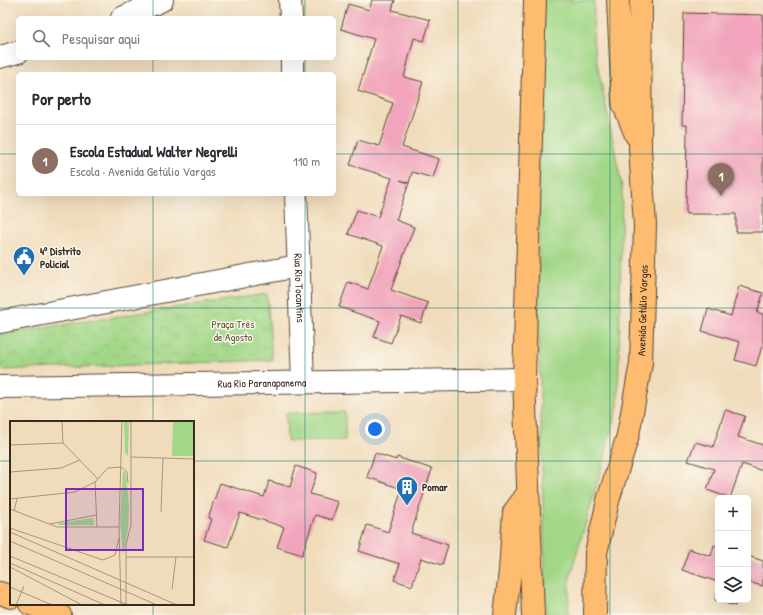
<!DOCTYPE html>
<html lang="pt">
<meta charset="utf-8">
<style>
body{margin:0;font-family:"Patrick Hand",sans-serif;background:#f2f2f3;color:#2b2b33}
.controls{position:absolute;right:12px;bottom:12px;display:grid;overflow:hidden;border-radius:6px;box-shadow:0 4px 16px #0002}
.controls button{width:36px;height:36px;display:grid;place-items:center;padding:0;border:0;border-bottom:1px solid #e1e1e2;background:#fff;color:#2b2b33;font:20px sans-serif}
.you{position:absolute;left:375px;top:429px;width:14px;height:14px;margin:-10px;border:3px solid #fff;border-radius:50%;background:#1a73e8;box-shadow:0 0 0 6px #1a73e833}
.badge{display:grid;place-items:center;width:26px;height:26px;border-radius:50%;background:#1f6fb2;color:#fff;font-size:13px;font-weight:700}
.pin{position:absolute;translate:-50% -33px;filter:drop-shadow(0 1px 2px #0008)}
.pin::after{content:'';position:absolute;top:21px;width:14px;height:12px;background:inherit;clip-path:polygon(0 0,100% 0,50% 100%)}
.list{margin:0;padding:0;list-style:none}
h2{display:flex;justify-content:space-between;align-items:center;height:52px;margin:0;padding:0 16px;font-size:17px}
h2 small{font-size:13px;font-weight:400;color:#7c7c81}
.list li{display:grid;grid-template-columns:26px 1fr auto;gap:12px;align-items:center;box-sizing:border-box;height:72px;padding:0 16px;border-top:1px solid #e1e1e2}
.list b{display:block;font-size:15px;white-space:nowrap}
.list p{margin:0;font-size:13px;white-space:nowrap;color:#7c7c81}
.list em{font-size:13px;font-style:normal;color:#7c7c81}
.icon{flex:none;width:22px;height:22px;fill:none;stroke:currentColor;stroke-width:2;stroke-linecap:round;stroke-linejoin:round}
.map{position:relative;flex:none;width:763px;height:615px;overflow:hidden}
.search{position:absolute;background:#fff;box-shadow:0 4px 16px #0002;left:16px;top:16px;width:320px;height:44px;display:flex;align-items:center;gap:10px;box-sizing:border-box;padding:0 14px;border-radius:6px;color:#7c7c81;font-size:15px}
.panel{position:absolute;background:#fff;box-shadow:0 4px 16px #0002;left:16px;top:72px;width:320px;height:124px;border-radius:6px}
.map>svg:first-child{display:block}
</style>
<div class="map">
<svg width="763" height="615" viewBox="0 0 763 615">
<defs>
<pattern id="park-crowns" width="20" height="18" patternUnits="userSpaceOnUse"><rect width="20" height="18" fill="#a3d788"/><path d="M2 6a3 3 0 1 1 6 0M12 15a3 3 0 1 1 6 0" fill="none" stroke="#8db975"/></pattern>
</defs>
<rect width="100%" height="100%" fill="#fbf7ec"/>
<filter id="ink" filterUnits="userSpaceOnUse"><feTurbulence type="fractalNoise" baseFrequency=".025" numOctaves="2"/><feDisplacementMap in="SourceGraphic" scale="8" xChannelSelector="R" yChannelSelector="G"/><feConvolveMatrix kernelMatrix="1 2 1 2 8 2 1 2 1" color-interpolation-filters="sRGB"/></filter>
<filter id="wash" filterUnits="userSpaceOnUse"><feTurbulence type="fractalNoise" baseFrequency=".012" numOctaves="4" result="noise"/><feDisplacementMap in="SourceGraphic" scale="16" xChannelSelector="R" yChannelSelector="G"/><feGaussianBlur stdDeviation="0.9" result="paint"/><feColorMatrix in="noise" values="0 0 0 0 0 0 0 0 0 0 0 0 0 0 0 0 0 1.4 0 .05"/><feComposite in="paint" operator="in"/></filter>
<g filter="url(#wash)">
<rect width="100%" height="100%" fill="#f0dcbb"/>
<path fill="#a3d788" stroke="#6f8053" d="M543,0H594L593,42L622,187L618,405L599,477L570,576L568,615H546L538,309L539,161Z
M345,412V440L287,441L286,413Z"/>
<path fill="url(#park-crowns)" stroke="#6f8053" d="M267,294L272,360L0,370V334Z"/>
<g id="blocks">
<path fill="#f1a4bb" d="M372,0H395L392,10L430,20L424,41L414,38L404,77L423,82L402,147L439,159L433,178L412,172L409,183L400,180L409,183L396,220L414,227L391,290L428,303L421,323L401,316L391,343L374,337L380,321L339,307L348,282L368,289L383,246L348,234L357,210L378,217L392,178L350,165L358,140L379,146L393,103L358,91L374,39L341,29L348,4L369,10Z
M684,13L763,15V232H736V214H686L687,125H682Z
M739,286L763,293L757,313L763,314V343L756,366L735,360L740,342L702,331L708,309L731,316Z
M725,410L745,416L738,437L763,445V471L742,464L730,498L707,490L714,469L688,461L695,442L713,447Z
M375,453L396,460L397,457L432,469L411,533L448,545L442,565L421,558L412,586L394,580L400,564L359,551L367,525L388,532L402,489L367,477Z
M296,466L317,473L310,494L338,502L332,520L315,515L302,555L277,547L284,527L240,513L228,547L204,540L211,519L208,518L220,483L264,497L269,481L290,487Z
M714,545L718,547V582L682,570L689,549L711,556Z
M748,556L763,561V586L748,582Z
M718,590V600H737L735,606L715,600Z"/>
</g>
</g>
<g filter="url(#ink)">
<use href="#blocks" fill-opacity="0" stroke="#564536" stroke-width="1"/>
<g fill="none" stroke-linecap="round" stroke-linejoin="round">
<g stroke="#564536" stroke-width="24">
<g id="minor">
<path d="M290,0L291,18"/>
<path d="M122,18L162,0"/>
<path d="M0,57L18,52"/>
<path d="M292,58V74"/>
<path id="s1" d="M296,194L303,382"/>
<path d="M0,322L298,266"/>
<path id="s2" d="M0,387L524,379"/>
</g>
</g>
<g stroke="#564536" stroke-width="24">
<g id="major">
<path d="M618,0L623,103L636,135"/>
<path d="M533,615L524,379L535,0"/>
<path id="s3" d="M595,615L596,553L608,501L628,435L641,363L645,225L640,148L641,0"/>
</g>
</g>
<g stroke="#564536" stroke-width="24">
<path id="highway" d="M0,593L11,597
M30,604L60,615
M505,615L510,571L514,512L528,493"/>
</g>
<use href="#minor" stroke="#fff" stroke-width="22"/>
<use href="#major" stroke="#fdbc70" stroke-width="22"/>
<use href="#highway" stroke="#fdbc70" stroke-width="22"/>
</g>
</g>
<path fill="none" stroke="#0f766e" stroke-width="1" stroke-opacity="0.55" d="M153,0V18M305,0V18M458,0V615M610,0V615M153,58V74M305,58V74M0,154H18M334,154H763M153,194V422M305,194V615M0,308H763M0,461H11M193,461H763M153,604V615"/>
<defs>
<g id="civic-pin" transform="scale(1.15)"><path d="M0 17L-7.5 6A9.5 9.5 0 1 1 7.5 6Z" fill="#1f6fb2" stroke="#fbf7ec"/><path d="M-.6-6.5H3V-4.5H.6V-3L4-1V1h2V6H-6V1h2V-1L-.6-3ZM-1.2 2.5V6h2.4V2.5Z" fill="#fff"/></g>
<g id="building-pin" transform="scale(1.15)"><path d="M0 17L-7.5 6A9.5 9.5 0 1 1 7.5 6Z" fill="#1f6fb2" stroke="#fbf7ec"/><path d="M-4-6H4V6H1V3H-1V6H-4ZM-2.5-4.3h1.7v1.8h-1.7ZM.8-4.3h1.7v1.8H.8ZM-2.5-1h1.7V.8h-1.7ZM.8-1h1.7V.8H.8Z" fill="#fff"/></g>
</defs>
<g fill-rule="evenodd">
<use href="#civic-pin" x="24" y="257"/>
<use href="#building-pin" x="407" y="487"/>
</g>
<g text-anchor="middle" dominant-baseline="central" stroke-width="3" stroke-linejoin="round" paint-order="stroke">
<g font-size="11" font-weight="bold" fill="#3b2a1e" stroke="#fbf7ec" text-anchor="start">
<text x="40" y="251">4º Distrito<tspan x="40" dy="13">Policial</tspan></text>
<text x="422" y="487">Pomar</text>
</g>
<g font-size="11" fill="#3b2a1e" stroke="#fbf7ec">
<text stroke="none"><textPath href="#s1" startOffset="94">Rua Rio Tocantins</textPath></text>
<text stroke="none"><textPath href="#s3" startOffset="310">Avenida Getúlio Vargas</textPath></text>
<text stroke="none"><textPath href="#s2" startOffset="262">Rua Rio Paranapanema</textPath></text>
</g>
<g font-size="11" fill="#555538" stroke="#fbf7ec">
<text x="233" y="324">Praça Três<tspan x="233" dy="13">de Agosto</tspan></text>
</g>
</g>
<g transform="translate(10 421)">
<rect width="184" height="184" fill="#f0dcbb"/>
<path d="M114,0H119L118,35L115,32ZM163,0H184V35H162ZM113,50L116,52L119,86L118,108L113,135L110,99Z" fill="#a3d788"/>
<path d="M83,97L84,104H48L49,102Z" fill="#a3d788"/>
<path fill="none" stroke="#a8957c" stroke-width="1" d="M52,0L53,22L88,58M0,24L53,22M121,36L184,38M111,46L117,51L118,62M0,51L51,47L70,39M85,61L87,106M0,78L65,71L85,61L98,47L111,46M0,88L47,106H109M4,90L7,78M151,91L153,37M40,103L86,94M0,107L93,139L105,134L109,117M0,111L167,184M0,120L147,184M0,135L118,184M116,136H184M0,142L95,184M0,146L72,184M0,166L42,184M162,168L166,136M6,184L14,165M111,184L109,106L112,0M116,184V123L121,104V0"/>
<path fill="#7b2cbf" fill-opacity="0.15" stroke="#7b2cbf" stroke-width="2" d="M56,68H133V129H56Z"/>
<rect width="184" height="184" fill="none" stroke="#3b2a1e" stroke-width="2"/>
</g>
</svg>
<div class="controls">
<button>+</button>
<button>−</button>
<button><svg class="icon" aria-label="layers" viewBox="0 0 24 24"><path d="M12 4l9 5-9 5-9-5zM3 14l9 5 9-5"/></svg></button>
</div>
<div class="you"></div>
<div class="pin badge" style="left:721px;top:196px;background:#8d6e63">1</div>
<div class="search"><svg class="icon" aria-label="search" viewBox="0 0 24 24"><circle cx="10" cy="10" r="6"/><path d="M15 15l6 6"/></svg>Pesquisar aqui</div>
<section class="panel">
<h2>Por perto<small></small></h2>
<ul class="list">
<li><span class="badge" style="background:#8d6e63">1</span><div><b>Escola Estadual Walter Negrelli</b><p>Escola · Avenida Getúlio Vargas</p></div><em>110 m</em></li>
</ul>
</section>
</div>
